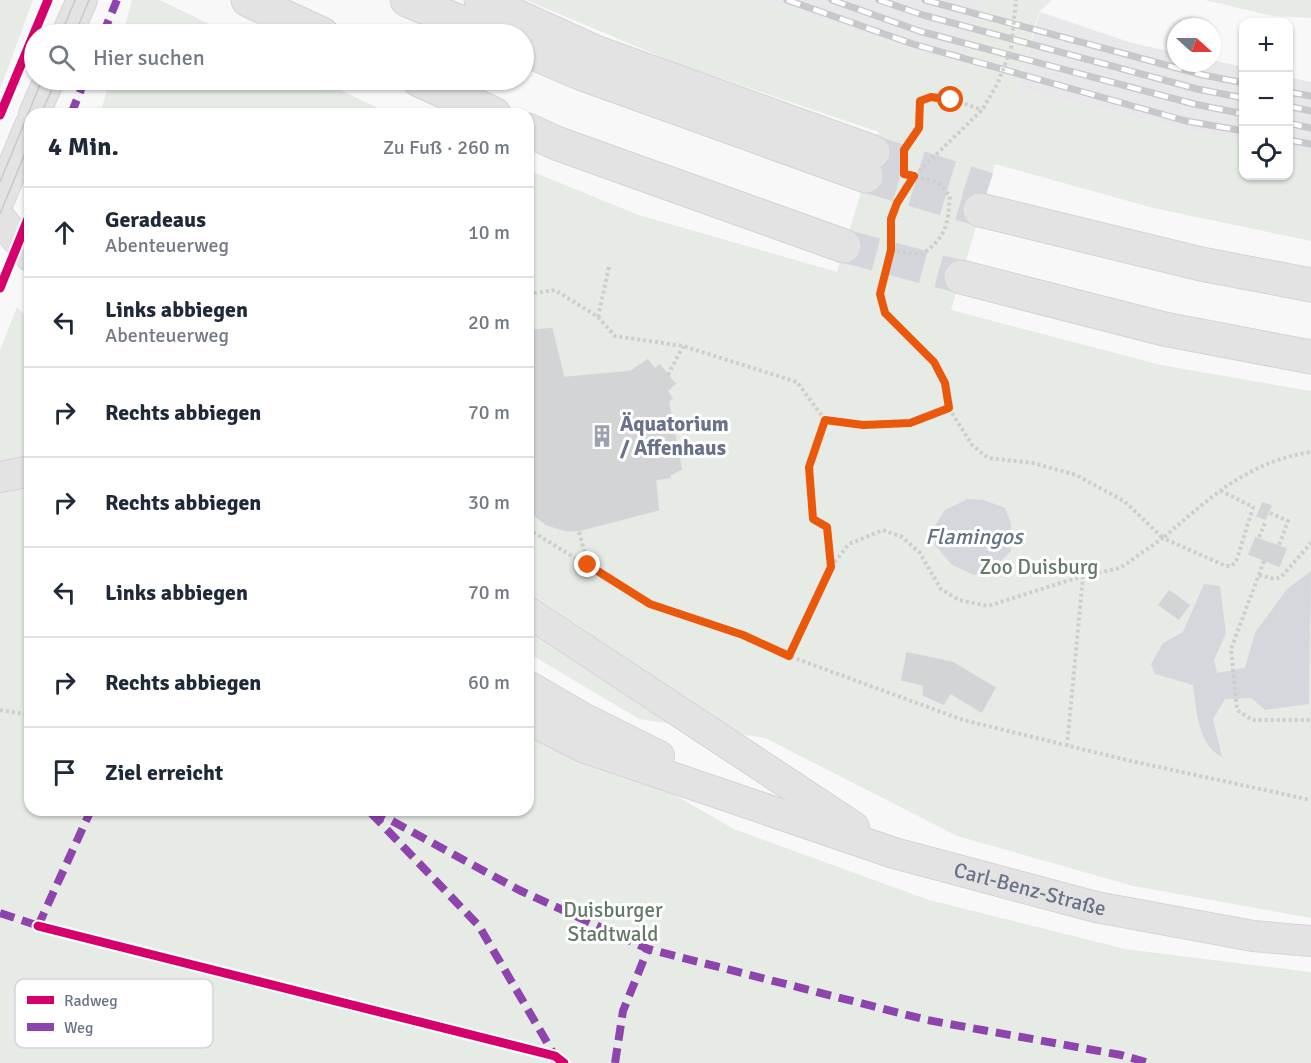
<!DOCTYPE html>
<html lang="de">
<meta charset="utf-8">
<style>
body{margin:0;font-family:Signika,sans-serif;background:#f6f6f7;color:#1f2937}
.controls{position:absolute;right:18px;top:18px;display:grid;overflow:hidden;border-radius:12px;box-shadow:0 2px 4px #0004}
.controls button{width:54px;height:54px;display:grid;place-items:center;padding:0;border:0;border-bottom:2px solid #e0e1e3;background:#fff;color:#1f2937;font:30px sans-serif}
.compass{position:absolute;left:1167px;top:18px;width:54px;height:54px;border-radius:50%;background:#fff;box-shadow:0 2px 4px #0004;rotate:111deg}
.stop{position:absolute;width:18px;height:18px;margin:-14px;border:4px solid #ea580c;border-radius:50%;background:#fff}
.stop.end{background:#ea580c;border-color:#fff;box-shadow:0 2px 6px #0008}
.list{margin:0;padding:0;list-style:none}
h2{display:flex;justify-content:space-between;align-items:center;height:78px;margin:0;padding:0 24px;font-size:26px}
h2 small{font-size:20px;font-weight:400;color:#747a83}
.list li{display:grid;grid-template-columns:39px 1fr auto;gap:18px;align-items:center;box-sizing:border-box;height:90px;padding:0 24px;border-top:2px solid #e0e1e3}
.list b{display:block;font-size:22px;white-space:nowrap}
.list p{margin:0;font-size:20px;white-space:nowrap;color:#747a83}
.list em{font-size:20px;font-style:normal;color:#747a83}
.icon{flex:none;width:33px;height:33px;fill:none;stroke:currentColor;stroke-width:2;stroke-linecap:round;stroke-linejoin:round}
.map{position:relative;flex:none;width:1311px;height:1063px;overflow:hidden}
.search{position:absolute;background:#fff;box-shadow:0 2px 4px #0004;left:24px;top:24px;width:510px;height:66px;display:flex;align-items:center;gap:15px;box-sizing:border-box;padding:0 21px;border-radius:33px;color:#747a83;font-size:22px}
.panel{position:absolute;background:#fff;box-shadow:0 2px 4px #0004;left:24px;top:108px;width:510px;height:708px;border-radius:18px}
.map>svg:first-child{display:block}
</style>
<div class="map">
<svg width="1311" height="1063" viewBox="0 0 1311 1063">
<rect width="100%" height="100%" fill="#f8f8f8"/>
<path fill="#e8e8ea" d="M763,0H973L982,3L963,66Z
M1040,12L1129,42L1176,53V63H1212V60L1243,67V141L1184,130L1017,89Z
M1288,77L1311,82V154L1289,150Z"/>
<path fill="#e7ebe6" d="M0,0H33L0,89Z
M132,0H160L230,34H123Z
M526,0H763L963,66L982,3L973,0H1052L1039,12L1017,89L1184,130L1243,141L1244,176H1288L1289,150L1311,154V241L1153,208L995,164L951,310L1161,365L1311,391V918L1133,886L957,836L765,738L639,719L528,653V170L639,215L837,272L879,132L678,64Z
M1205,0H1311V18L1272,16Z
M110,80H320L390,114H100Z
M17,307L30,320V810H528V711L734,829L929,900L1125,949L1311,972V1063H0V350Z"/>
<path fill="#d4d7dc" d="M968,499L984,500L1005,508L1011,523V551L994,568L974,575L952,565L935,545L934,527L945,510Z
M1311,571L1309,704L1265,710L1251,698L1225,699L1213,719L1222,757C1197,744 1197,710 1193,685L1155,674L1151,664L1163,643L1183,632L1204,584L1220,586L1226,633L1214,660L1217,673L1245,668L1255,633L1287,589Z"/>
<path fill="#d3d4d5" stroke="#e8e8e8" stroke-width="1.5" d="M553,327L565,376L630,370L648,358L655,367L660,363L677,384L669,391L674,399L670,402L683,470L671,476V479L657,481L660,511L579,532H565L546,526L528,512V329Z
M1262,501L1273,505L1266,521L1255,517Z
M1255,536L1288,548L1280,568L1247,555Z
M1169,589L1191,605L1179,621L1157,605Z
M906,651L953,661L997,687L982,714L951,695L944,706L922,696V686L900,681Z"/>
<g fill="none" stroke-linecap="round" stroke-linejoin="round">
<path stroke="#d4d6dc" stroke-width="33" stroke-dasharray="33 16" stroke-linecap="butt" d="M873,152L988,189
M866,176L980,210
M844,246L961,277"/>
<g stroke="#d5d5d7" stroke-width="32">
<g id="secondary">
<path d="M67,34L82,0"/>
<path d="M34,114L49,80"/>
<path d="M0,198L30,125"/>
<path d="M0,218L30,256"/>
<path d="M0,477L30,471"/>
<path d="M528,612L854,827"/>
<path d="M528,686L583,718L659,756"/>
<path id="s1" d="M528,719L583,747L894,853L1096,907L1253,936L1311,941"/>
</g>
</g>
<g stroke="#d4d4d6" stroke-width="35">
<path id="motorway" d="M248,0L322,34
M407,0L489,34
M481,0L595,52L873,152
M524,49L580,73L866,176
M419,80L494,114
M528,130L556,143L844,246
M980,210L1201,264L1311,285
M961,277L1164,329L1311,357"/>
</g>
<path stroke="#cececf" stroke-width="4" stroke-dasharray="3 3" stroke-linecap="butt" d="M528,294L555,290L598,317L615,336L683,346L797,382L825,420L863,425L910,423L949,408
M880,294L885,313L934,362L945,383L949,408L972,445L988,458L1033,463L1076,475L1124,501L1163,538C1211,497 1247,462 1311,452
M598,317L609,267
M668,375L683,346
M1270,513L1288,521L1279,545
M528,529L650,604L743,635L789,656L963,720L1131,761L1311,800
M579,532L588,564
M1259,537L1266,521
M1264,561L1231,649L1237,710L1252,720H1311
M831,567L849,544L883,530L902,537L919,552L941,589L959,600L988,606L1083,576L1120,568L1163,538L1226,566H1232L1237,559L1253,507L1219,490
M1259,575L1275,579L1281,577L1311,543
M789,656L831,567L827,527L813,519L809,467L825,420
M0,710L30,715
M1067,746L1083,576"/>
<use href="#secondary" stroke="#e3e3e4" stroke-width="30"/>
<use href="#motorway" stroke="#e3e3e4" stroke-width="33"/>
<path stroke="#c7c8c9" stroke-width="1.5" d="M61,34L75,0
M75,34L89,0
M41,114L56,80
M0,182L42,80
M0,214L30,141"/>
<g stroke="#c7c8c9" stroke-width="7">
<path id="rail" d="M787,0L913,44L1186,121L1244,131
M832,0L919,31L1194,104L1244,114
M879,0L923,15L1197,89L1244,98
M925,0L1203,75L1244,83
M1288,92L1311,96
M1288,106L1311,111
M1288,123L1311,128
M1288,140L1311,144"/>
</g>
<use href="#rail" stroke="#fff" stroke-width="4.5" stroke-dasharray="14" stroke-linecap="butt"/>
<path stroke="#cececf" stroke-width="4" stroke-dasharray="3 3" stroke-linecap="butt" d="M891,250L921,255C946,238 948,225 950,196L937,182L904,174V150L919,128L920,101C941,93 962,103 982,110
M880,294L891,250L892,219L897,203L914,176L982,110L998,83L1011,49L1016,0"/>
<path stroke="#8e44ad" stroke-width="8" stroke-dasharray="15 8" stroke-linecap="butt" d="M103,34L117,0
M71,114L85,80
M372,810L519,890L648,949L927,1020L1121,1055L1149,1063
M371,813L479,926L555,1056
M0,913L42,927
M38,926L91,810
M615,1063L623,1011L648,949"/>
<g stroke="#fff" stroke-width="13">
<path id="cycleway" d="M0,115L48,0
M0,288L30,214
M38,926L555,1056L564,1063"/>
</g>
<use href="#cycleway" stroke="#d6006c" stroke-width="9"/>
</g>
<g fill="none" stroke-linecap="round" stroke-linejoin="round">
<path stroke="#ea580c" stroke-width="8" d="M588,565L650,604L743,635L789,656L831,567L827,527L813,519L809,467L825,420L863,425L910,423L949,408L945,383L934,362L885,313L880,294L891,250V219L897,203L914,176L904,174V150L919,128L920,101L931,97L951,100"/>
</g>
<defs>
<g id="building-bare" transform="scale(1.8)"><path d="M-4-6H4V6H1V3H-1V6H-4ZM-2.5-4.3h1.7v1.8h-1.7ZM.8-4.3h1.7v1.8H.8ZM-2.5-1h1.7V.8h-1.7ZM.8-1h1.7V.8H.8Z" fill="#9ba1af" stroke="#fff" stroke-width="2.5" paint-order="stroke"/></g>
</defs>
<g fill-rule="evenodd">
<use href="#building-bare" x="602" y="436"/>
</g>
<g text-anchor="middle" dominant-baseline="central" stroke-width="6" stroke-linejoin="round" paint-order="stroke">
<g font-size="21" font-weight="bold" fill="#697288" stroke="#fff" text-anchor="start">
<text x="620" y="424">Äquatorium<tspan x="620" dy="24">/ Affenhaus</tspan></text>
</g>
<g font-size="21" fill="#647a66" stroke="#fff">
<text x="1039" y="567">Zoo Duisburg</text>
<text x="613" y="910">Duisburger<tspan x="613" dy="24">Stadtwald</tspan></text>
</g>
<g font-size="21" fill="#697288" stroke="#fff">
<text stroke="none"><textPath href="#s1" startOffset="531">Carl-Benz-Straße</textPath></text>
</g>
<g font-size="22" font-style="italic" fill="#657383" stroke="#fff">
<text x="974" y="536">Flamingos</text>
</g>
</g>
<rect x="15" y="979" width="198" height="69" rx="9" fill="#fff" stroke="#d2d5db" stroke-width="1.5"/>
<rect x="27" y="996" width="27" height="8" fill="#d6006c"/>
<rect x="27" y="1023" width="27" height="8" fill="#8e44ad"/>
<g font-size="16" fill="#697288">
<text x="64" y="1006">Radweg</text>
<text x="64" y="1033">Weg</text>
</g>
</svg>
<div class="controls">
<button>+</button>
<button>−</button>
<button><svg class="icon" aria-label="locate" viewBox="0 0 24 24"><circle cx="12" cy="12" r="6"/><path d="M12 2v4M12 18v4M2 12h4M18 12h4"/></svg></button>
</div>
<svg class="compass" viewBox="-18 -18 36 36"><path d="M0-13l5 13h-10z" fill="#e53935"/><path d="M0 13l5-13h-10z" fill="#747a83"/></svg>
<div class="stop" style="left:951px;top:100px"></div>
<div class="stop end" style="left:588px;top:565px"></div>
<div class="search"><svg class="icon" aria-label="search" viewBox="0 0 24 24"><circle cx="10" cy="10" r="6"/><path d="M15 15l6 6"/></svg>Hier suchen</div>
<section class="panel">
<h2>4 Min.<small>Zu Fuß · 260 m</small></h2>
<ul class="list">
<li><svg class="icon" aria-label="ahead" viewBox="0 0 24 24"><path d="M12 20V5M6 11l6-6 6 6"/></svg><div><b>Geradeaus</b><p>Abenteuerweg</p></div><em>10 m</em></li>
<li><svg class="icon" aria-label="left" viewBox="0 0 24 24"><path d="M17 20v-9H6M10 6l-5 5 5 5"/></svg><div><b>Links abbiegen</b><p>Abenteuerweg</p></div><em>20 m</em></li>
<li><svg class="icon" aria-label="right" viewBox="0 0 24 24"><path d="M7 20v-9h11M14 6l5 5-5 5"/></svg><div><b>Rechts abbiegen</b></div><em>70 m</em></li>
<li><svg class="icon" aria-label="right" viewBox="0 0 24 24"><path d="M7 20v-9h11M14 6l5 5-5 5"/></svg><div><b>Rechts abbiegen</b></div><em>30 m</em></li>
<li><svg class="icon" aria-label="left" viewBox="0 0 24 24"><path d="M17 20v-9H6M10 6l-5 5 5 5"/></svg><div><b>Links abbiegen</b></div><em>70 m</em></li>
<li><svg class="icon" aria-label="right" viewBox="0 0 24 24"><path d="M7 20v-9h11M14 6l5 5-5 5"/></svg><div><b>Rechts abbiegen</b></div><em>60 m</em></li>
<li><svg class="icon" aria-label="arrive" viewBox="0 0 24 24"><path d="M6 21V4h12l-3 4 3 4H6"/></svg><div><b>Ziel erreicht</b></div></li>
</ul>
</section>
</div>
